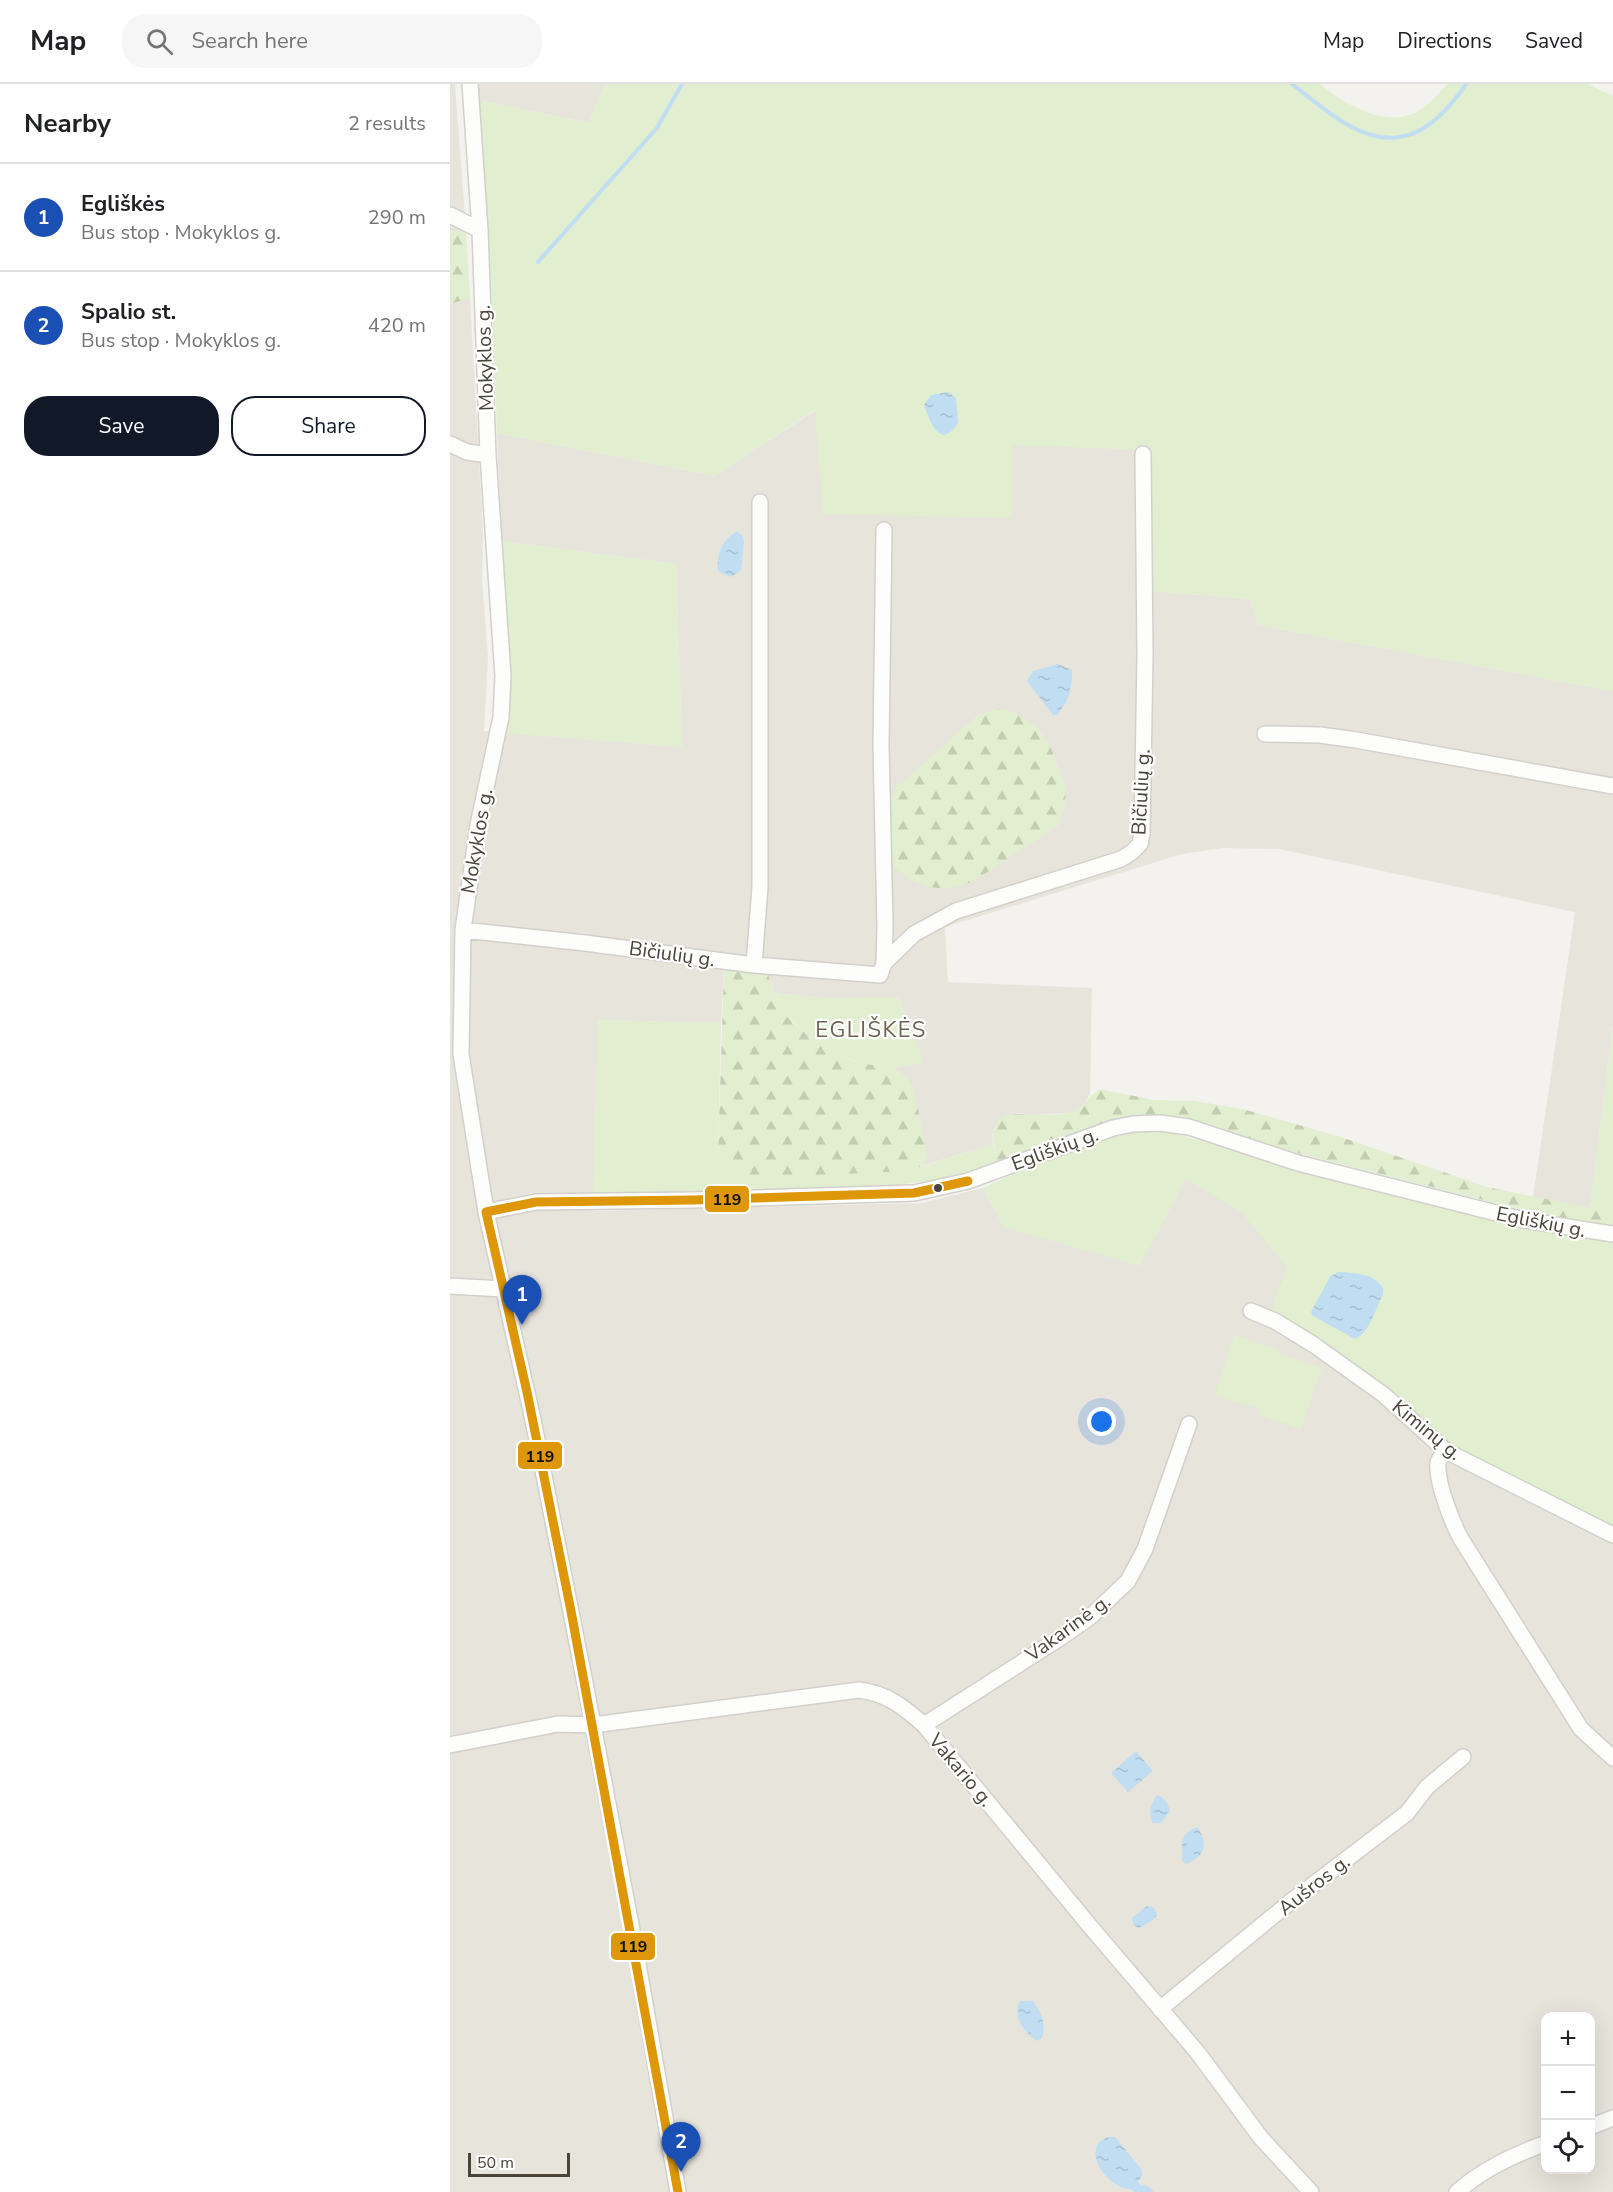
<!DOCTYPE html>
<meta charset="utf-8">
<style>
body{margin:0;font-family:"Nunito Sans",sans-serif;background:#f6f6f6;color:#202124}
.controls{position:absolute;right:18px;bottom:18px;display:grid;overflow:hidden;border-radius:12px;box-shadow:0 6px 24px #0002}
.controls button{width:54px;height:54px;display:grid;place-items:center;padding:0;border:0;border-bottom:2px solid #e0e0e0;background:#fff;color:#202124;font:30px sans-serif}
.scale{position:absolute;left:18px;bottom:15px;width:102px;box-sizing:border-box;padding-left:6px;border:3px solid #4b4439;border-top:0;font-size:16px;line-height:21px;white-space:nowrap;color:#4b4439;-webkit-text-stroke:4px #fff;paint-order:stroke}
.you{position:absolute;left:652px;top:1338px;width:21px;height:21px;margin:-15px;border:4px solid #fff;border-radius:50%;background:#1a73e8;box-shadow:0 0 0 9px #1a73e833}
.badge{display:grid;place-items:center;width:39px;height:39px;border-radius:50%;background:#111827;color:#fff;font-size:20px;font-weight:700}
.pin{position:absolute;translate:-50% -50px;filter:drop-shadow(0 2px 3px #0008)}
.pin::after{content:'';position:absolute;top:32px;width:21px;height:18px;background:inherit;clip-path:polygon(0 0,100% 0,50% 100%)}
.list{margin:0;padding:0;list-style:none}
h2{display:flex;justify-content:space-between;align-items:center;height:78px;margin:0;padding:0 24px;font-size:26px}
h2 small{font-size:20px;font-weight:400;color:#757577}
.list li{display:grid;grid-template-columns:39px 1fr auto;gap:18px;align-items:center;box-sizing:border-box;height:108px;padding:0 24px;border-top:2px solid #e0e0e0}
.list b{display:block;font-size:22px;white-space:nowrap}
.list p{margin:0;font-size:20px;white-space:nowrap;color:#757577}
.list em{font-size:20px;font-style:normal;color:#757577}
.actions{display:flex;gap:12px;padding:18px 24px}
.actions a{flex:1;padding:14px 0;border:2px solid #111827;border-radius:24px;text-align:center;font-size:21px;color:#111827}
.actions .main{background:#111827;color:#fff}
.icon{flex:none;width:33px;height:33px;fill:none;stroke:currentColor;stroke-width:2;stroke-linecap:round;stroke-linejoin:round}
.map{position:relative;flex:none;width:1163px;height:2108px;overflow:hidden}
header{display:flex;align-items:center;gap:36px;box-sizing:border-box;height:84px;padding:0 30px;background:#fff;border-bottom:2px solid #e0e0e0}
header strong{font-size:28px}
nav{display:flex;gap:33px;margin-inline-start:auto;font-size:21px}
.search{width:420px;height:54px;background:#f6f6f6;display:flex;align-items:center;gap:15px;box-sizing:border-box;padding:0 21px;border-radius:24px;color:#757577;font-size:22px}
main{display:flex}
aside{flex:1;background:#fff}
.map>svg:first-child{display:block}
</style>
<header>
<strong>Map</strong>
<div class="search"><svg class="icon" aria-label="search" viewBox="0 0 24 24"><circle cx="10" cy="10" r="6"/><path d="M15 15l6 6"/></svg>Search here</div>
<nav><a>Map</a><a>Directions</a><a>Saved</a></nav>
</header>
<main>
<aside>
<h2>Nearby<small>2 results</small></h2>
<ul class="list">
<li><span class="badge" style="background:#1a4fb4">1</span><div><b>Egliškės</b><p>Bus stop · Mokyklos g.</p></div><em>290 m</em></li>
<li><span class="badge" style="background:#1a4fb4">2</span><div><b>Spalio st.</b><p>Bus stop · Mokyklos g.</p></div><em>420 m</em></li>
</ul>
<div class="actions"><a class="main">Save</a><a>Share</a></div>
</aside>
<div class="map">
<svg width="1163" height="2108" viewBox="0 0 1163 2108">
<defs>
<pattern id="forest-firs" width="22" height="20" patternUnits="userSpaceOnUse" patternTransform="scale(1.5)"><rect width="22" height="20" fill="#e1eecf"/><path d="M5 1l3.5 6h-7zM16 11l3.5 6h-7z" fill="#c3cdb2"/></pattern>
<pattern id="water-ripples" width="26" height="14" patternUnits="userSpaceOnUse" patternTransform="scale(1.5)"><rect width="26" height="14" fill="#c0ddf1"/><path d="M2 4q2-2 4 0t4 0M15 11q2-2 4 0t4 0" fill="none" stroke="#a6bfcf"/></pattern>
</defs>
<rect width="100%" height="100%" fill="#f4f2ee"/>
<path fill="#e7e4dc" fill-rule="evenodd" d="M0,0H5L16,147H0Z
M27,0H155L139,39L27,16Z
M20,214L33,450L32,495L38,573L34,647L232,663L226,480L51,457L47,349L265,392L366,326L561,434V360L701,366L703,507L800,515L808,541L1163,607V941L1140,1124L1083,1113L1125,828L829,765L773,764L732,770L495,843L498,898L642,904L640,1010L632,1023L620,1029L582,1031L568,1029L542,1050L543,1060L472,1082L477,1071L450,988L440,984L473,979L375,914L324,909L316,887L274,884L271,939L148,936L143,1127L472,1119L533,1104L554,1143L736,1094L793,1129L837,1183L846,1242L897,1275L951,1320L1163,1444V2108H0V220ZM1096,1932H1140V2086H1096Z"/>
<path fill="#e1eecf" d="M155,0H870C890,17 929,40 956,32C973,28 986,13 997,0H1138L1163,12V607L808,541L800,515L703,507L701,366L562,361V434L373,430L365,326L265,392L47,349L41,192L27,16L138,39Z
M51,457L226,480L232,663L56,649L60,609Z
M324,909L375,914L449,913L474,979L440,984L411,979L385,969L357,951L332,927Z
M148,936L271,939L268,1070L458,1087L543,1060L548,1077L498,1094L424,1104L143,1111Z
M1163,941V1124H1140Z
M686,1046L718,1048L790,1067L859,1090L1062,1139L1153,1157L1163,1158V1444L1002,1361L897,1275L821,1227L837,1183L793,1129L736,1095L690,1182L554,1143L533,1104C582,1081 633,1057 686,1046Z
M784,1251L830,1266L829,1270L872,1284L851,1345L808,1330L810,1325L765,1311Z"/>
<path fill="url(#forest-firs)" d="M0,147H16L20,214L0,220Z
M546,625L563,628L584,641L598,657L616,702L615,722L608,742L522,798L498,805L479,803L459,795L444,782L437,769V725L446,704L529,630Z
M274,883L317,887C321,900 325,915 332,926C345,946 388,974 412,979C428,983 446,981 458,995C466,1004 474,1057 477,1071L472,1082L458,1087L285,1095L274,1082L268,1071Z
M650,1005L704,1016L745,1017L793,1025L891,1053L1037,1103L1140,1124H1163V1145L1117,1137L828,1064L752,1040L675,1035L644,1043L548,1077C526,1006 586,1040 622,1028C634,1023 639,1011 650,1005Z"/>
<path fill="url(#water-ripples)" d="M498,308L506,314L508,339C490,367 480,337 474,321L481,311Z
M287,448L292,451L294,458L291,486L281,493L268,487C266,472 272,454 287,448Z
M608,580L622,586C622,604 620,616 607,631H603L577,597L583,587Z
M888,1188C903,1189 924,1189 933,1204V1210C926,1223 920,1249 905,1255L863,1232L861,1228L880,1193Z
M686,1667L703,1687L678,1708L661,1689Z
M707,1711C715,1714 718,1719 720,1727L711,1739H703C698,1729 700,1720 707,1711Z
M747,1743C759,1759 755,1773 736,1780L732,1776C732,1760 730,1749 747,1743Z
M697,1822L704,1824L707,1831L703,1836L689,1844L684,1842L682,1834Z
M570,1917H583C592,1930 596,1939 592,1954L587,1957C574,1948 562,1933 570,1917Z
M658,2053H665L692,2086V2092L688,2098L691,2102L696,2101L704,2108H684L681,2105C664,2106 639,2079 647,2062C649,2057 654,2055 658,2053Z"/>
<g fill="none" stroke-linecap="round" stroke-linejoin="round">
<path stroke="#c0ddf1" stroke-width="4" d="M842,0C859,13 875,27 893,38C948,72 984,47 1016,0
M88,178L207,44L232,0"/>
<g stroke="#d2d0cb" stroke-width="18">
<path id="minor" d="M20,0L30,146L38,371L53,592L51,633L28,741L13,846L11,970L36,1128L82,1331L135,1599L182,1846L228,2108
M0,131L30,146
M0,360L17,368L38,371
M815,650L870,651L906,656L1163,702
M13,846L135,859L304,881L430,891L434,879L435,843L431,661L434,446
M434,879L464,850L506,827L671,775L682,768L690,760L692,750L695,571L693,370
M304,881L310,803V418
M36,1128L86,1118L243,1116L464,1109L518,1097L663,1044L683,1040L710,1039L739,1043L848,1079L1074,1136L1163,1150
M0,1202L52,1205
M801,1227L825,1237L864,1261L934,1311L996,1367L1163,1451
M996,1367C993,1371 989,1374 988,1379C986,1398 1002,1438 1011,1455L1131,1645L1163,1674
M474,1641L610,1554L640,1533L678,1497L695,1465L739,1340
M0,1661L108,1640L143,1641L409,1606C436,1609 454,1623 474,1641L639,1841L748,1969L811,2054L861,2108
M710,1925L839,1819L957,1729L977,1703L1013,1673
M1140,2043L1163,2034
M1007,2108C1033,2085 1064,2071 1096,2059"/>
</g>
<use href="#minor" stroke="#fdfdfc" stroke-width="15"/>
<g stroke="#fff" stroke-width="14">
<path id="bus-1" d="M36,1128L77,1308L121,1527L228,2108
M36,1128L86,1118L243,1116L464,1109L518,1097"/>
</g>
<use href="#bus-1" stroke="#dd9709" stroke-width="9"/>
</g>
<circle fill="#4b4439" stroke="#fff" stroke-width="2" cx="488" cy="1104" r="5"/>
<g text-anchor="middle" dominant-baseline="central" stroke-width="4.5" stroke-linejoin="round" paint-order="stroke">
<g font-size="20" fill="#4b4439" stroke="#fff">
<text transform="translate(35 274) rotate(-92)">Mokyklos g.</text>
<text transform="translate(691 708) rotate(-87)">Bičiulių g.</text>
<text transform="translate(27 757) rotate(-80)">Mokyklos g.</text>
<text transform="translate(222 870) rotate(8)">Bičiulių g.</text>
<text transform="translate(605 1065) rotate(-20)">Egliškių g.</text>
<text transform="translate(1091 1138) rotate(11)">Egliškių g.</text>
<text transform="translate(977 1346) rotate(39)">Kiminų g.</text>
<text transform="translate(618 1544) rotate(-36)">Vakarinė g.</text>
<text transform="translate(511 1686) rotate(50)">Vakario g.</text>
<text transform="translate(864 1801) rotate(-38)">Aušros g.</text>
</g>
<g font-size="22" letter-spacing="1.5" fill="#6e6250" stroke="#fff">
<text x="421" y="946">EGLIŠKĖS</text>
</g>
</g>
<g stroke="#fff" stroke-width="2">
<rect x="254" y="1101" width="46" height="28" rx="6" fill="#dd9709"/>
<rect x="67" y="1357" width="46" height="29" rx="6" fill="#dd9709"/>
<rect x="160" y="1848" width="46" height="29" rx="6" fill="#dd9709"/>
</g>
<g font-size="16" text-anchor="middle" font-weight="bold" fill="#111">
<text x="277" y="1121">119</text>
<text x="90" y="1378">119</text>
<text x="183" y="1868">119</text>
</g>
</svg>
<div class="controls">
<button>+</button>
<button>−</button>
<button><svg class="icon" aria-label="locate" viewBox="0 0 24 24"><circle cx="12" cy="12" r="6"/><path d="M12 2v4M12 18v4M2 12h4M18 12h4"/></svg></button>
</div>
<div class="scale">50 m</div>
<div class="you"></div>
<div class="pin badge" style="left:72px;top:1241px;background:#1a4fb4">1</div>
<div class="pin badge" style="left:231px;top:2088px;background:#1a4fb4">2</div>
</div>
</main>
